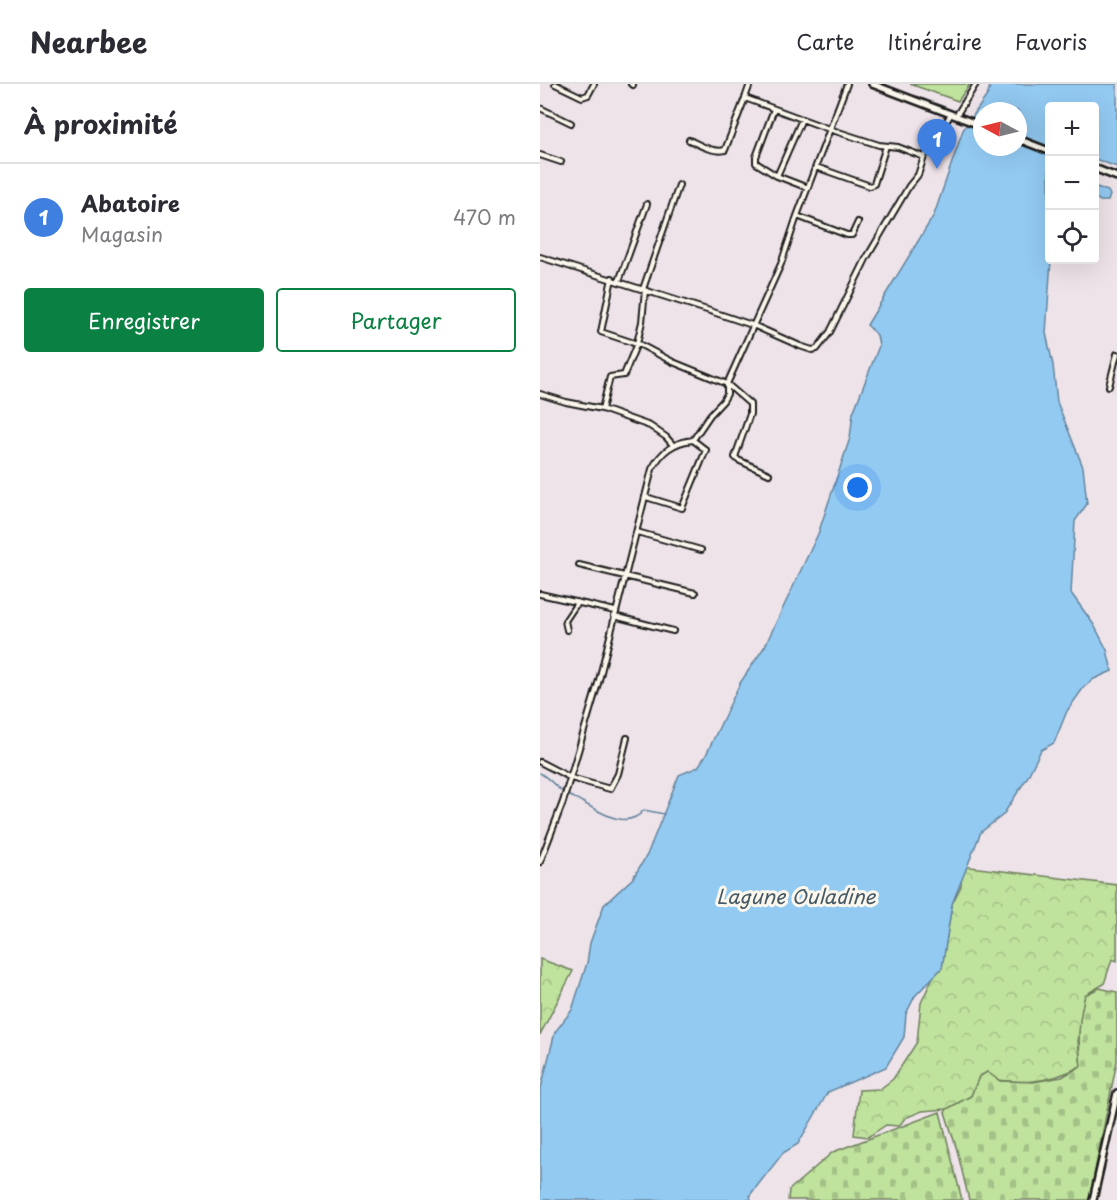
<!DOCTYPE html>
<html lang="fr">
<meta charset="utf-8">
<style>
body{margin:0;font-family:"Playpen Sans",sans-serif;background:#f2f2f3;color:#2b2b33}
.controls{position:absolute;right:18px;top:18px;display:grid;overflow:hidden;border-radius:6px;box-shadow:0 6px 24px #0002}
.controls button{width:54px;height:54px;display:grid;place-items:center;padding:0;border:0;border-bottom:2px solid #e1e1e2;background:#fff;color:#2b2b33;font:30px sans-serif}
.compass{position:absolute;left:433px;top:18px;width:54px;height:54px;border-radius:50%;background:#fff;box-shadow:0 6px 24px #0002;rotate:277deg}
.you{position:absolute;left:318px;top:404px;width:21px;height:21px;margin:-15px;border:4px solid #fff;border-radius:50%;background:#1a73e8;box-shadow:0 0 0 9px #1a73e833}
.badge{display:grid;place-items:center;width:39px;height:39px;border-radius:50%;background:#0b8043;color:#fff;font-size:20px;font-weight:700}
.pin{position:absolute;translate:-50% -50px;filter:drop-shadow(0 2px 3px #0008)}
.pin::after{content:'';position:absolute;top:32px;width:21px;height:18px;background:inherit;clip-path:polygon(0 0,100% 0,50% 100%)}
.list{margin:0;padding:0;list-style:none}
h2{display:flex;justify-content:space-between;align-items:center;height:78px;margin:0;padding:0 24px;font-size:26px}
h2 small{font-size:20px;font-weight:400;color:#7c7c81}
.list li{display:grid;grid-template-columns:39px 1fr auto;gap:18px;align-items:center;box-sizing:border-box;height:108px;padding:0 24px;border-top:2px solid #e1e1e2}
.list b{display:block;font-size:22px;white-space:nowrap}
.list p{margin:0;font-size:20px;white-space:nowrap;color:#7c7c81}
.list em{font-size:20px;font-style:normal;color:#7c7c81}
.actions{display:flex;gap:12px;padding:18px 24px}
.actions a{flex:1;padding:14px 0;border:2px solid #0b8043;border-radius:6px;text-align:center;font-size:21px;color:#0b8043}
.actions .main{background:#0b8043;color:#fff}
.icon{flex:none;width:33px;height:33px;fill:none;stroke:currentColor;stroke-width:2;stroke-linecap:round;stroke-linejoin:round}
.map{position:relative;flex:none;width:577px;height:1116px;overflow:hidden}
header{display:flex;align-items:center;gap:36px;box-sizing:border-box;height:84px;padding:0 30px;background:#fff;border-bottom:2px solid #e1e1e2}
header strong{font-size:28px}
nav{display:flex;gap:33px;margin-inline-start:auto;font-size:21px}
main{display:flex}
aside{flex:1;background:#fff}
.map>svg:first-child{display:block}
</style>
<header>
<strong>Nearbee</strong>
<nav><a>Carte</a><a>Itinéraire</a><a>Favoris</a></nav>
</header>
<main>
<aside>
<h2>À proximité<small></small></h2>
<ul class="list">
<li><span class="badge" style="background:#3f7fe0">1</span><div><b>Abatoire</b><p>Magasin</p></div><em>470 m</em></li>
</ul>
<div class="actions"><a class="main">Enregistrer</a><a>Partager</a></div>
</aside>
<div class="map">
<svg width="577" height="1116" viewBox="0 0 577 1116">
<defs>
<pattern id="forest-crowns" width="20" height="18" patternUnits="userSpaceOnUse" patternTransform="scale(1.5)"><rect width="20" height="18" fill="#bfe29d"/><path d="M2 6a3 3 0 1 1 6 0M12 15a3 3 0 1 1 6 0" fill="none" stroke="#a4c187"/></pattern>
<pattern id="cemetery-stones" width="16" height="16" patternUnits="userSpaceOnUse" patternTransform="scale(1.5)"><rect width="16" height="16" fill="#bfe29d"/><path d="M2 7V4a2 2 0 0 1 4 0v3zM10 15v-3a2 2 0 0 1 4 0v3z" fill="#a4c187"/></pattern>
</defs>
<rect width="100%" height="100%" fill="#eee3e9"/>
<filter id="ink" filterUnits="userSpaceOnUse"><feTurbulence type="fractalNoise" baseFrequency=".0167" numOctaves="2"/><feDisplacementMap in="SourceGraphic" scale="12" xChannelSelector="R" yChannelSelector="G"/><feConvolveMatrix kernelMatrix="1 2 1 2 8 2 1 2 1" color-interpolation-filters="sRGB"/></filter>
<g filter="url(#ink)">
<path fill="url(#forest-crowns)" stroke="#6e7f5c" stroke-width="1.5" d="M422,782L577,801V877L572,875L564,900L545,911L538,957L541,982C506,1001 478,1000 439,993L431,1012L407,1025L382,1027L365,1034L359,1042L346,1041L328,1053L314,1051L319,1006L340,1005L353,995L377,958L381,919L393,893L402,884L412,820L421,802Z
M0,875L33,887L0,951Z"/>
<path fill="url(#cemetery-stones)" stroke="#6e7f5c" stroke-width="1.5" d="M559,904L577,908V977L549,1116H429L417,1066L405,1028L407,1025L431,1012L439,993L447,988L460,997L493,998L522,993L541,982C538,953 538,939 545,911Z
M400,1028L422,1116H248L249,1106L293,1068Z"/>
<path fill="#bfe29d" stroke="#6e7f5c" stroke-width="1.5" d="M370,0H430L418,17Z"/>
<path fill="#93caf2" stroke="#63849c" stroke-width="1.5" fill-rule="evenodd" d="M450,0H577V83L555,75L554,22H509V176H511L506,249L513,281L517,318L543,383L547,420L535,437L531,509L554,541L567,566L572,587L554,595L544,603L527,627L514,659L501,666L487,694L463,731L441,748L412,820L402,884L375,912L366,930L364,953L346,983L288,1008L258,1060L243,1069L210,1111L211,1116H0V1008L15,948L32,926L47,879L50,859L64,821L93,794L107,771L139,691L158,683L166,671L200,599L225,562L278,450L310,354L313,329L339,262L337,251L327,241L394,131L423,46L448,10ZM442,27H478V63H442Z
M554,102L568,107L570,111L568,117H560L555,113Z"/>
<g fill="none" stroke-linecap="round" stroke-linejoin="round">
<path stroke="#63849c" stroke-width="1.5" d="M0,689C10,695 16,703 25,710C30,713 37,714 42,718C60,728 87,747 104,726L124,730"/>
<g stroke="#1c1c1c" stroke-width="8">
<path id="minor" d="M15,0L42,13L48,11L54,0
M91,0L93,1
M210,0L205,14L289,45L339,61L358,63L384,73
M0,24L31,39
M234,25L216,73V79L237,92L268,104
M416,32L436,0
M149,56C160,61 173,69 185,66L205,14
M0,71L21,78
M276,83L330,102L334,100L346,62
M237,92L262,35
M257,132L307,151H312L318,138
M0,173L167,226L215,242L260,262L272,266L277,265L290,248L326,175L369,102L378,91L384,73L411,30
M72,194L61,248L97,260
M79,197L107,120
M103,205L139,101
M97,259L133,278L187,300L210,320V330L195,373L198,376L229,390
M569,302L577,270
M0,310L26,318L62,325L110,342L126,353L133,361
M62,325L70,293L84,291L97,259L102,238L105,206
M106,413L142,424L166,366L153,356
M97,448L161,466
M39,481L155,509
M0,510L75,527
M74,532L133,547
M27,546L25,537L37,519
M0,678L31,694L70,705L78,690L87,654
M0,778L23,718L59,596L112,385C121,368 133,358 153,356L170,331L183,317L187,310V300L241,180L257,132L307,0"/>
</g>
<g stroke="#1c1c1c" stroke-width="10">
<path id="tertiary" d="M332,0L442,42
M478,55L509,67
M554,84L577,93
M553,1116L577,1009"/>
</g>
<use href="#minor" stroke="#fbf7ec" stroke-width="4"/>
<use href="#tertiary" stroke="#fbf7ec" stroke-width="5"/>
</g>
</g>
<g text-anchor="middle" dominant-baseline="central" stroke-width="6" stroke-linejoin="round" paint-order="stroke">
<g font-size="20" font-style="italic" fill="#465967" stroke="#fbf7ec">
<text x="256" y="812">Lagune Ouladine</text>
</g>
</g>
</svg>
<div class="controls">
<button>+</button>
<button>−</button>
<button><svg class="icon" aria-label="locate" viewBox="0 0 24 24"><circle cx="12" cy="12" r="6"/><path d="M12 2v4M12 18v4M2 12h4M18 12h4"/></svg></button>
</div>
<svg class="compass" viewBox="-18 -18 36 36"><path d="M0-13l5 13h-10z" fill="#e53935"/><path d="M0 13l5-13h-10z" fill="#7c7c81"/></svg>
<div class="you"></div>
<div class="pin badge" style="left:397px;top:85px;background:#3f7fe0">1</div>
</div>
</main>
